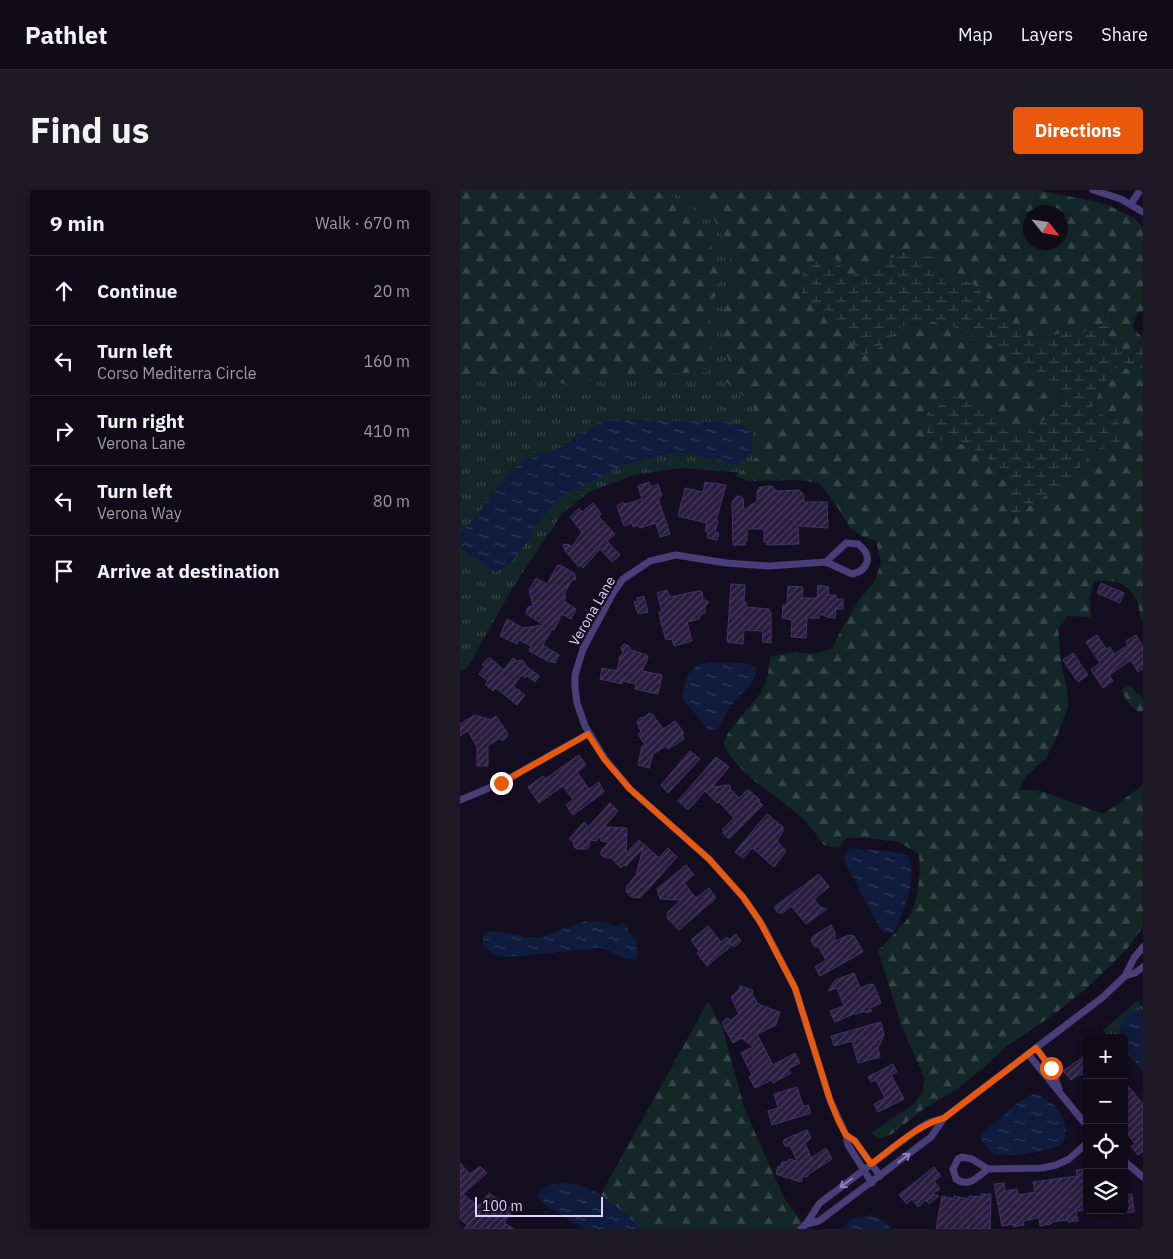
<!DOCTYPE html>
<meta charset="utf-8">
<style>
body{margin:0;font-family:"IBM Plex Sans",sans-serif;background:#1d1925;color:#f1f3f6}
.controls{position:absolute;right:15px;bottom:15px;display:grid;overflow:hidden;border-radius:5px;box-shadow:0 2px 8px #0003}
.controls button{width:45px;height:45px;display:grid;place-items:center;padding:0;border:0;border-bottom:1px solid #2f2b37;background:#0f0b18;color:#f1f3f6;font:25px sans-serif}
.compass{position:absolute;left:563px;top:15px;width:45px;height:45px;border-radius:50%;background:#0f0b18;box-shadow:0 2px 8px #0003;rotate:120deg}
.scale{position:absolute;left:15px;bottom:12px;width:128px;box-sizing:border-box;padding-left:5px;border:2px solid #dcd2fa;border-top:0;font-size:14px;line-height:18px;white-space:nowrap;color:#dcd2fa;-webkit-text-stroke:4px #140f20;paint-order:stroke}
.stop{position:absolute;width:15px;height:15px;margin:-11px;border:4px solid #ea580c;border-radius:50%;background:#fff}
.stop.end{background:#ea580c;border-color:#fff;box-shadow:0 1px 5px #0008}
.list{margin:0;padding:0;list-style:none}
h2{display:flex;justify-content:space-between;align-items:center;height:65px;margin:0;padding:0 20px;font-size:21px}
h2 small{font-size:16px;font-weight:400;color:#9b9ba2}
.list li{display:grid;grid-template-columns:32px 1fr auto;gap:15px;align-items:center;box-sizing:border-box;height:70px;padding:0 20px;border-top:1px solid #2f2b37}
.list b{display:block;font-size:19px;white-space:nowrap}
.list p{margin:0;font-size:16px;white-space:nowrap;color:#9b9ba2}
.list em{font-size:16px;font-style:normal;color:#9b9ba2}
.icon{flex:none;width:28px;height:28px;fill:none;stroke:currentColor;stroke-width:2;stroke-linecap:round;stroke-linejoin:round}
.map{position:relative;flex:none;width:683px;height:1039px;overflow:hidden;border-radius:5px}
header{display:flex;align-items:center;gap:30px;box-sizing:border-box;height:70px;padding:0 25px;background:#0f0b18;border-bottom:1px solid #2f2b37}
header strong{font-size:24px}
nav{display:flex;gap:28px;margin-inline-start:auto;font-size:18px}
.intro{display:flex;align-items:center;justify-content:space-between;box-sizing:border-box;height:120px;padding:0 30px}
h1{margin:0;font-size:35px}
.button{padding:12px 22px;border-radius:5px;background:#ea580c;color:#fff;font-size:18px;font-weight:700}
main{display:flex;gap:30px;padding:0 30px}
aside{flex:1;background:#0f0b18;border-radius:5px;box-shadow:0 2px 8px #0003}
.map>svg:first-child{display:block}
</style>
<header>
<strong>Pathlet</strong>
<nav><a>Map</a><a>Layers</a><a>Share</a></nav>
</header>
<div class="intro"><h1>Find us</h1><a class="button">Directions</a></div>
<main>
<aside>
<h2>9 min<small>Walk · 670 m</small></h2>
<ul class="list">
<li><svg class="icon" aria-label="ahead" viewBox="0 0 24 24"><path d="M12 20V5M6 11l6-6 6 6"/></svg><div><b>Continue</b></div><em>20 m</em></li>
<li><svg class="icon" aria-label="left" viewBox="0 0 24 24"><path d="M17 20v-9H6M10 6l-5 5 5 5"/></svg><div><b>Turn left</b><p>Corso Mediterra Circle</p></div><em>160 m</em></li>
<li><svg class="icon" aria-label="right" viewBox="0 0 24 24"><path d="M7 20v-9h11M14 6l5 5-5 5"/></svg><div><b>Turn right</b><p>Verona Lane</p></div><em>410 m</em></li>
<li><svg class="icon" aria-label="left" viewBox="0 0 24 24"><path d="M17 20v-9H6M10 6l-5 5 5 5"/></svg><div><b>Turn left</b><p>Verona Way</p></div><em>80 m</em></li>
<li><svg class="icon" aria-label="arrive" viewBox="0 0 24 24"><path d="M6 21V4h12l-3 4 3 4H6"/></svg><div><b>Arrive at destination</b></div></li>
</ul>
</aside>
<div class="map">
<svg width="683" height="1039" viewBox="0 0 683 1039">
<defs>
<pattern id="grass-tufts" width="24" height="20" patternUnits="userSpaceOnUse" patternTransform="scale(1.25)"><rect width="24" height="20" fill="#132729"/><path d="M3 7l-1-3M5 7V3M7 7l1-3M15 17l-1-3M17 17v-4M19 17l1-3" fill="none" stroke="#354549"/></pattern>
<pattern id="forest-firs" width="22" height="20" patternUnits="userSpaceOnUse" patternTransform="scale(1.25)"><rect width="22" height="20" fill="#132729"/><path d="M5 1l3.5 6h-7zM16 11l3.5 6h-7z" fill="#354549"/></pattern>
<pattern id="wetland-marsh" width="20" height="14" patternUnits="userSpaceOnUse" patternTransform="scale(1.25)"><rect width="20" height="14" fill="#132729"/><path d="M1 5h8M5 5V1M11 12h8M15 12V8" fill="none" stroke="#354549"/></pattern>
<pattern id="water-ripples" width="26" height="14" patternUnits="userSpaceOnUse" patternTransform="scale(1.25)"><rect width="26" height="14" fill="#101c3e"/><path d="M2 4q2-2 4 0t4 0M15 11q2-2 4 0t4 0" fill="none" stroke="#323c5b"/></pattern>
<pattern id="building-hatch" width="6" height="6" patternUnits="userSpaceOnUse" patternTransform="scale(1.25)"><rect width="6" height="6" fill="#281d3f"/><path d="M-1 1l2-2M0 6l6-6M5 7l2-2" fill="none" stroke="#473d5c"/></pattern>
</defs>
<rect width="100%" height="100%" fill="#140f20"/>
<path fill="url(#grass-tufts)" d="M0,0H251L294,78L321,247L297,284L221,278L174,285L129,302L102,324L53,397L8,477L0,481Z
M677,811L683,817V880L664,861V848H651L643,840Z"/>
<path fill="url(#forest-firs)" fill-rule="evenodd" d="M0,0H205L218,11L231,17L242,30L256,69L259,84L257,101L251,115L246,136L253,164L249,182L141,186L113,197L98,192L73,190L37,184L15,189H0Z
M224,0H577L646,14L674,28L683,38V121L677,123L672,137L682,147L677,162L658,159L647,147L652,125L643,136L623,142L611,140L585,148L561,145L511,92L481,86L472,67L445,61L417,76L388,88L355,119L382,136L401,167L420,157L442,136L471,131L500,139L557,168L584,186L603,204L588,227L564,246L543,241L467,249L497,252L519,262L539,277L551,300V327L610,290L634,260L661,251L659,232L631,221L640,201L654,178L677,179L683,178V433C679,426 680,418 677,411C668,391 653,390 634,391L630,406L631,427L608,426L598,439L602,479L607,498L608,517L598,544L586,569L566,586L559,600H578L644,624L683,595V737L666,760L628,797L597,822L547,856L521,880L494,901L465,918L432,944L420,949L411,943L454,914L463,901L464,887L442,837L418,761C427,751 437,742 445,732C459,714 461,686 459,664L439,652L409,648H386L378,658L364,655C357,646 350,635 342,628C315,603 278,586 263,553L270,540L301,503L308,485L310,467L335,462L352,464L372,459L381,440L401,407L415,391L421,372L416,351L402,346L390,338L376,315L359,293L337,290L288,291L275,286C294,274 306,263 301,239C301,234 300,228 298,224C291,210 276,200 265,191L272,178L264,158L261,138L264,122L272,104V82L269,62L251,22L235,5ZM570,22H600V52H570Z
M670,495L677,504L683,508V521L679,522L669,514L661,500Z
M248,812L262,837L285,920L324,1008L346,1038L344,1039H127L123,1036Z"/>
<path fill="url(#wetland-marsh)" d="M445,61L472,67L481,86L511,92L561,145L585,148L611,140L623,142L643,136L652,123L648,147L658,159L677,162L683,147V178L677,179L654,178L640,201L631,220L659,232L661,251L634,260L610,290L551,327V300L539,277L519,262L497,252L466,249L467,223L494,207L523,213L543,241L564,246L588,227L603,204L584,186L557,168L500,139L471,131L442,136L420,157L401,167L382,136L355,119L336,95L350,73L376,69L388,87L417,76Z"/>
<path fill="url(#water-ripples)" d="M165,230L268,232L282,235L292,242C291,262 293,266 274,275L261,270L217,262L163,275L101,307L86,322L73,339L70,348L56,367L46,377L35,382L0,358V342L13,331L46,285L65,269L101,257L118,244L130,240L138,232Z
M249,472L290,474L296,478C297,494 281,502 272,514C266,521 263,530 258,539L249,540L224,510C222,499 226,482 237,476C240,474 245,473 249,472Z
M390,658L443,663L449,666C457,688 444,723 433,743L422,742L385,673C383,666 385,663 390,658Z
M125,731L145,732L157,737L163,732L168,736V742L176,750L178,767L175,770C162,770 152,760 139,758L47,767L34,764L23,756V746L28,741L47,743L64,747H82Z
M683,819V881C675,871 664,861 664,848L660,847C658,831 667,820 683,819Z
M574,904C594,909 614,934 602,954C591,961 548,968 535,964C529,962 525,955 521,950V945L561,910Z
M107,993C138,996 160,1019 182,1039H124L82,1013L77,1006C84,994 95,994 107,993Z
M411,1025L426,1032L431,1039H382L392,1028Z"/>
<path fill="url(#building-hatch)" stroke="#433268" d="M189,292L190,297L198,294L202,306L199,307V311L210,344L200,347L196,333L180,338L179,335L173,337L172,333L164,336L157,316L163,312L166,314L182,309L178,296Z
M245,292L266,295L256,331H258L255,342L259,343L257,350L247,348L248,342L245,341L247,333L218,326L225,298L243,302Z
M312,296L316,301L339,300L344,305V312H367L368,338L338,336L339,354L307,355V352H304V339H287V351H285V355H273L272,312L277,306H280L283,308L284,320L297,311V302L300,297Z
M133,313L141,324L139,327L155,344L147,351L160,365L152,372L140,359L123,378L120,375L119,377L105,361L103,354L110,355L112,357L122,342L110,327L119,318L122,322Z
M100,375L114,383L116,389L111,391L104,405L106,406L104,411L116,419L111,429L102,424L94,440L92,439L83,455L99,465L95,473L90,471V472L69,461L71,456L59,450L57,454L40,446L47,429L63,438L84,435L66,424L68,417L73,416L69,400L76,388L87,394L97,376Z
M641,393L664,403L660,413L637,403Z
M271,394L285,395L284,412H286V417L309,419V422H311V453L302,452L303,441L284,440L283,454L267,452Z
M358,395L369,397L368,405H376V409H383V419H376L375,428L367,427L361,424L359,428H347L346,448L331,447L332,430L322,428L323,415H327L328,396L343,397L342,408H357Z
M207,400L210,407L238,401L242,402L243,409L249,412L245,416V423H242L239,429L227,432L232,451L214,456L212,449L206,450L201,433L199,422H202L197,403Z
M184,406L188,422L178,424L174,412L178,411L177,408Z
M637,445L646,459L650,457L654,464L668,455L666,451L676,445L683,456V479L678,482L671,470L649,485L653,491L643,498L631,480L640,473L626,452Z
M164,454L169,456L171,460L187,465L188,468L182,481L202,485L198,504L175,499L176,494L162,491V494L140,489L142,478L157,481L160,466L163,464L161,457Z
M613,463L628,485L618,492L603,470Z
M30,468L44,480L53,468L57,471L62,470L65,473V475L79,486L75,492L67,486L65,488L62,485L53,496L65,505L57,515L36,498L33,501L25,494L28,491L19,484L25,477L22,475L27,469Z
M189,523L193,525L203,539L215,531L224,543L222,544L224,549L208,559L206,556L193,564L189,578L178,575L182,556L185,555L178,544L181,542L177,532L181,527L184,528Z
M15,525L30,530L36,526L48,544L46,548L42,551L40,548L28,556V576H17V557L8,541L0,546V534Z
M230,561L240,569L208,603L201,595Z
M119,565L126,575L117,582L129,599L139,592L144,602L113,625L106,615L113,610L103,596L79,613L68,597L83,586L85,589Z
M256,567L269,577L252,597L270,595V599L279,608L287,600L290,601L300,610L299,612L303,615L269,649L263,643L265,642L262,640L274,628L259,612L257,613L245,601L228,620L218,611Z
M150,613L158,621L144,637L167,638L166,663L179,650L199,668L208,658L217,667L180,708L172,707L166,702L167,696L176,685L183,658L166,676L164,675L161,678L151,668L144,667L141,665V661L149,652L141,651V646L136,651L130,650L129,657L126,659H117L114,657V653L109,649L124,632L128,637Z
M307,624L323,637V641L317,651L326,661L314,677L292,658L283,668L275,662Z
M226,675L234,685L224,693L236,708L249,698L256,708L219,740L207,728L208,722L221,710L200,709L197,699Z
M359,684L369,697L354,709L360,717L367,719L346,734L331,716L321,724L319,722L318,723L314,717Z
M371,735L375,743V751L389,745L394,746L403,762L360,786L355,777L366,770L358,756L355,757L351,751L353,746Z
M248,736L261,752L267,747L269,750L276,744L281,751L274,757L269,752L271,756L247,776L237,763L239,761L231,750Z
M394,783L400,798L410,794L414,795L421,813L410,818L412,821L406,823L405,821L396,824V823L375,832L370,821L384,816L377,798L368,801L375,790Z
M280,796L293,800L292,804L298,814L320,822L316,835L297,844L313,875L335,863L340,873L328,879L331,883L313,893L311,890L295,898L289,887L292,885L281,863L293,857L282,848L273,853L262,833L267,828L271,830L279,824L271,807L279,800Z
M421,832L424,845L418,858L420,867L398,873L392,851L374,856L371,846Z
M627,864V884L618,885L611,890L603,881Z
M433,874L437,882L431,885L444,909L418,922L414,914L425,908L416,890L411,892L408,887Z
M664,891L683,914V961L678,965L671,956L675,954L667,943L664,945Z
M337,897L343,916L348,915L351,923L312,935L308,921L318,918L314,904Z
M347,940L351,948L345,953L351,968L366,958L372,969L349,984L347,987L343,986L341,992L316,984L318,976L320,977L322,972H327L329,969L337,971L330,956H325L323,952L325,949Z
M0,973L10,984L20,976L27,983L3,1004L18,1016L29,1003L53,1020L44,1033L54,1039H4L7,1035L0,1029Z
M474,977L481,986L474,991L480,999L472,1004L479,1006L469,1014L466,1010L458,1017L452,1009L447,1014L439,1005Z
M627,979V1020L616,1021L618,1031L608,1032V1030L591,1032V1034L580,1036L579,1028L563,1031L564,1035L553,1037V1034L542,1036L534,994L544,993L545,1001L557,999L558,1005L575,1002L573,992L617,986L616,980Z
M521,1004H531L530,1039H476L482,1006L494,1009V1006L509,1009V1006L521,1007Z
M672,1004L674,1022L664,1023V1005Z"/>
<g fill="none" stroke-linecap="round" stroke-linejoin="round">
<path stroke="#483f7a" stroke-width="7" d="M633,0L661,9L683,22
M671,14L680,0
M366,372L386,353L398,354C413,365 409,380 392,384L366,372L309,376L266,373L216,365L190,371L163,389L153,403L123,459L115,485V497L117,513L125,536L145,569L170,599L249,669L283,707L303,736L335,798L370,910L386,945L388,955L412,993
M0,610L41,593L128,544
M665,786L675,783L683,777
M576,858L591,878L599,899
M568,864L627,936
M386,945L395,951L420,986
M664,971L683,987
M528,979C517,987 509,998 496,989L493,979L498,969L502,967L512,969L528,979L582,978L596,975L609,969L627,953
M347,1034L359,1031L471,947L484,928L643,807L665,786L674,768L683,757
M341,1039C350,1032 353,1021 360,1013L458,939L470,932L484,928"/>
</g>
<defs><path id="oneway-shaft" d="M-6 0H5M1.5-3L5.5 0L1.5 3" fill="none" stroke-width="1.6" stroke-linecap="round" stroke-linejoin="round" transform="scale(1.25)"/></defs>
<g stroke="#8b81b4">
<use href="#oneway-shaft" transform="translate(444 968) rotate(-37)"/>
<use href="#oneway-shaft" transform="translate(386 993) rotate(143)"/>
</g>
<g fill="none" stroke-linecap="round" stroke-linejoin="round">
<path stroke="#ea580c" stroke-width="6" d="M41,593L128,544L144,569L170,599L249,669L283,707L299,730L335,798L370,910L378,930L386,945L395,951L411,974C434,957 456,936 484,928L576,858L591,878"/>
</g>
<g text-anchor="middle" dominant-baseline="central" stroke-width="5" stroke-linejoin="round" paint-order="stroke">
<g font-size="14" fill="#dcd2fa" stroke="#140f20">
<text transform="translate(132 421) rotate(-60)">Verona Lane</text>
</g>
</g>
</svg>
<div class="controls">
<button>+</button>
<button>−</button>
<button><svg class="icon" aria-label="locate" viewBox="0 0 24 24"><circle cx="12" cy="12" r="6"/><path d="M12 2v4M12 18v4M2 12h4M18 12h4"/></svg></button>
<button><svg class="icon" aria-label="layers" viewBox="0 0 24 24"><path d="M12 4l9 5-9 5-9-5zM3 14l9 5 9-5"/></svg></button>
</div>
<svg class="compass" viewBox="-18 -18 36 36"><path d="M0-13l5 13h-10z" fill="#e53935"/><path d="M0 13l5-13h-10z" fill="#9b9ba2"/></svg>
<div class="scale">100 m</div>
<div class="stop" style="left:591px;top:878px"></div>
<div class="stop end" style="left:41px;top:593px"></div>
</div>
</main>
